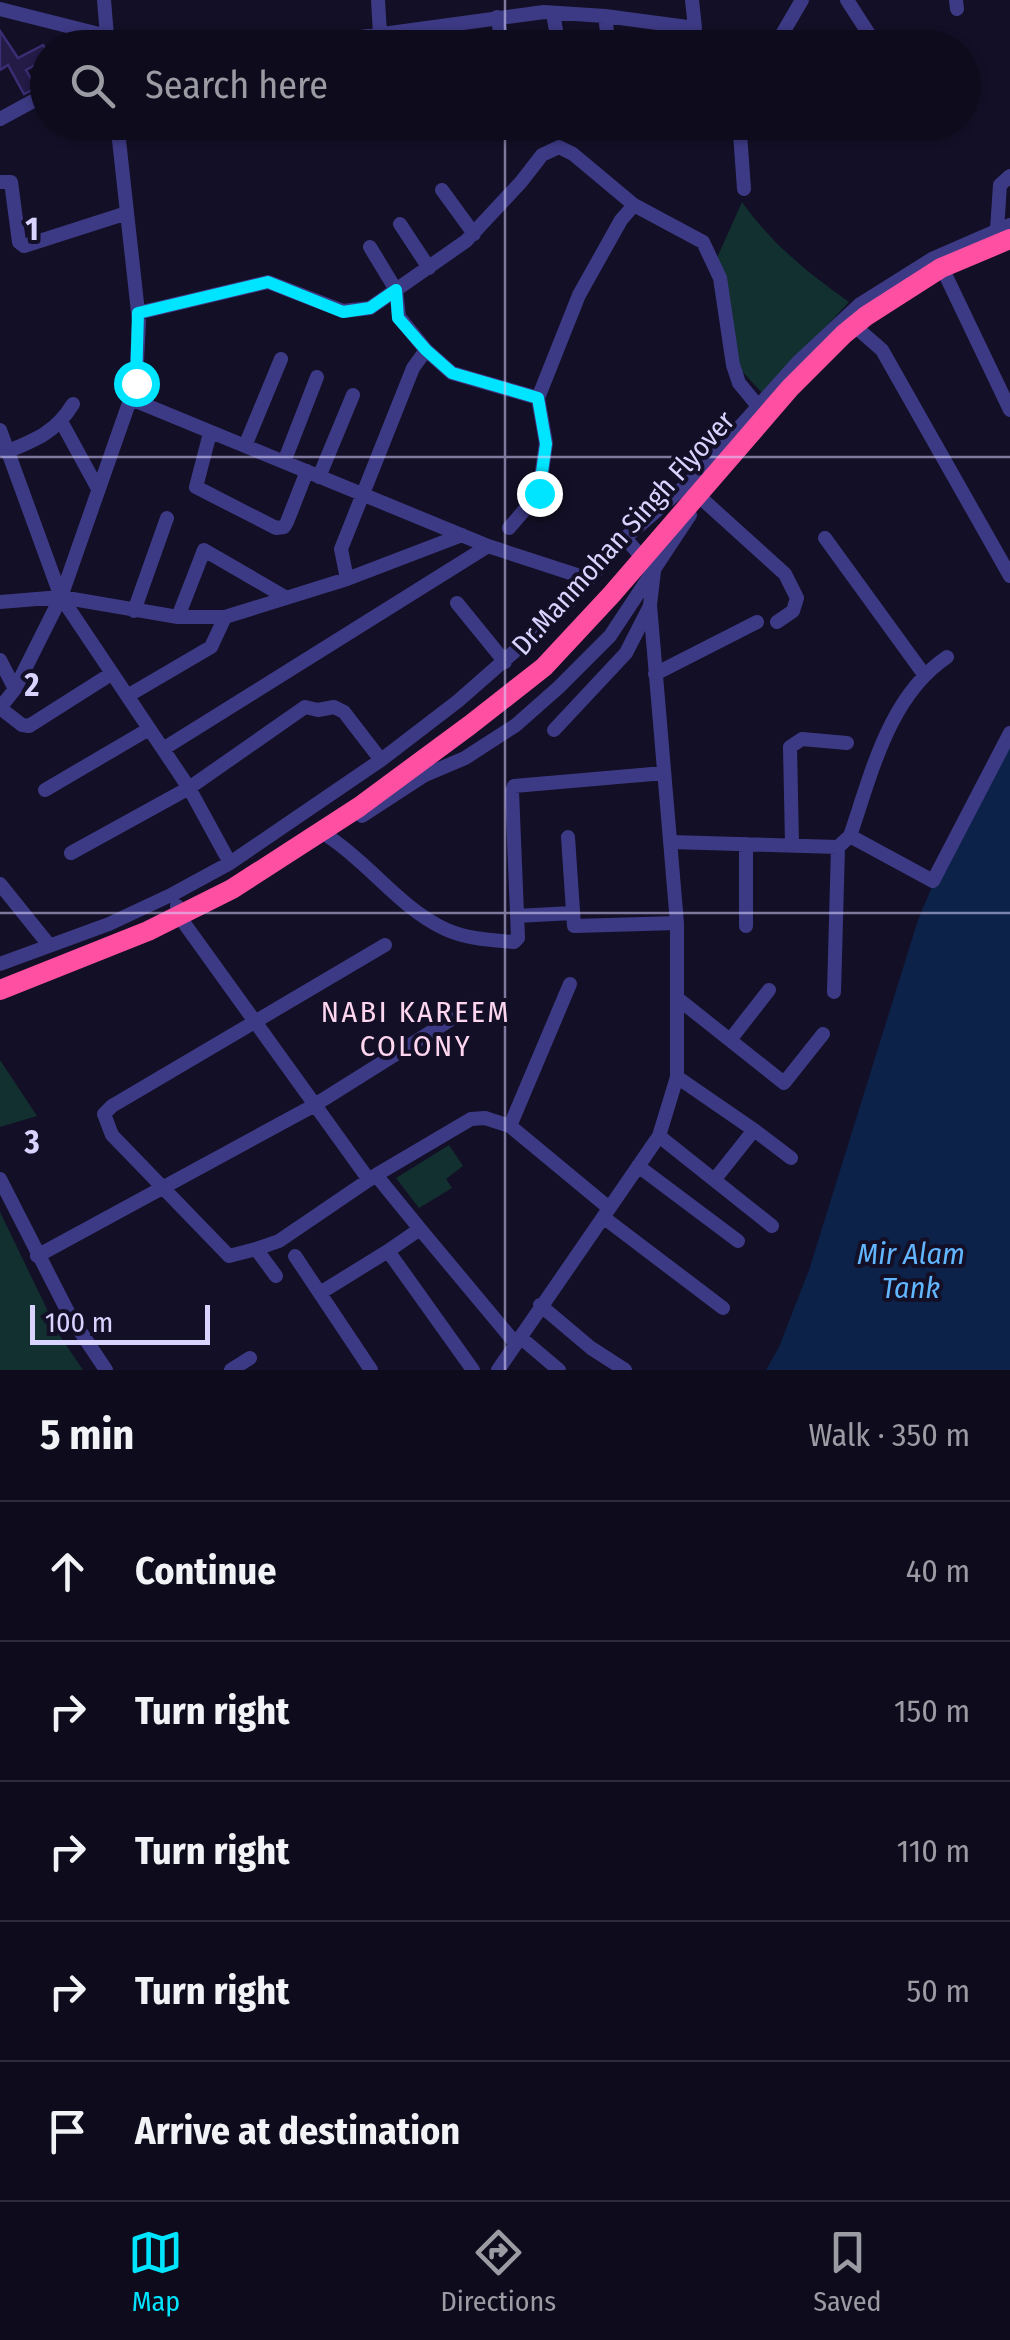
<!DOCTYPE html>
<meta charset="utf-8">
<style>
body{margin:0;font-family:"Fira Sans Condensed",sans-serif;background:#171425;color:#f1f3f6}
.scale{position:absolute;left:30px;bottom:25px;width:180px;box-sizing:border-box;padding-left:10px;border:5px solid #d9d4ff;border-top:0;font-size:28px;line-height:35px;white-space:nowrap;color:#d9d4ff;-webkit-text-stroke:8px #130f26;paint-order:stroke}
.stop{position:absolute;width:30px;height:30px;margin:-22px;border:8px solid #00e5ff;border-radius:50%;background:#fff}
.stop.end{background:#00e5ff;border-color:#fff;box-shadow:0 2px 10px #0008}
.list{margin:0;padding:0;list-style:none}
h2{display:flex;justify-content:space-between;align-items:center;height:130px;margin:0;padding:0 40px;font-size:42px}
h2 small{font-size:32px;font-weight:400;color:#9b9ba3}
.list li{display:grid;grid-template-columns:65px 1fr auto;gap:30px;align-items:center;box-sizing:border-box;height:140px;padding:0 40px;border-top:2px solid #2e2b3b}
.list b{display:block;font-size:38px;white-space:nowrap}
.list em{font-size:32px;font-style:normal;color:#9b9ba3}
.icon{flex:none;width:55px;height:55px;fill:none;stroke:currentColor;stroke-width:2;stroke-linecap:round;stroke-linejoin:round}
.map{position:relative;flex:none;width:1010px;height:1370px;overflow:hidden}
.search{position:absolute;background:#0e0b1c;box-shadow:0 2px 8px #0004;left:30px;right:30px;top:30px;height:110px;display:flex;align-items:center;gap:25px;box-sizing:border-box;padding:0 35px;border-radius:55px;color:#9b9ba3;font-size:38px}
.sheet{height:830px;background:#0e0b1c}
nav{display:flex;justify-content:space-around;align-items:center;box-sizing:border-box;height:140px;border-top:2px solid #2e2b3b;background:#0e0b1c;font-size:28px;color:#9b9ba3}
nav a{display:grid;justify-items:center;gap:5px}
nav .on{color:#00e5ff}
.map>svg:first-child{display:block}
</style>
<div class="map">
<svg width="1010" height="1370" viewBox="0 0 1010 1370">
<rect width="100%" height="100%" fill="#130f26"/>
<path fill="#12302f" d="M742,202C772,244 808,273 849,302L763,394L738,367L716,260Z
M0,1060L37,1116L0,1127Z
M449,1145L463,1166L446,1179L452,1188L419,1208L396,1178Z
M0,1212L60,1336L83,1370H0Z"/>
<path fill="#0c2248" d="M1010,748V1370H766L779,1347L809,1270L918,920L952,839Z"/>
<path fill="#241b47" stroke="#3b2d73" stroke-width="2.5" d="M0,31L18,58L43,45L48,52V58L26,70L36,88L24,94L8,65L0,70Z"/>
<g fill="none" stroke-linecap="round" stroke-linejoin="round">
<path stroke="#3d3a85" stroke-width="14" d="M104,0L108,48
M378,0L380,34
M847,0L878,48
M956,0L957,9
M0,9L107,36
M553,13L559,48
M605,16L609,48
M497,17L504,48
M448,26L453,48
M280,48L544,12L605,16L695,28L692,0
M774,48L802,0
M0,119L48,93
M520,122L521,123
M571,122V124
M744,122L740,133L744,189
M0,182H11L19,242L24,246L127,213
M442,190L474,234
M400,224L429,268
M997,230L1000,185L1010,176
M370,247L396,290L399,317L426,350L452,373L538,398
M945,274L1010,410
M138,313L268,282L343,311L370,308L466,241L521,182L542,155L559,147L573,154L634,205
M858,329L882,350L1010,576
M131,399L488,546L589,579
M62,423L97,487
M0,430L61,597L189,788L230,863
M210,433L196,487L276,528L284,527L287,522L307,471
M245,446L281,359
M6,452C36,440 56,432 73,404
M284,462L317,377
M319,477L353,395
M701,498L785,574L797,598L793,611L777,622
M509,528L539,493L546,443L538,398L579,295L621,220L634,205L703,242L720,278L733,365L739,383L758,406
M825,538L923,673
M347,579L341,549L413,368L426,350
M0,602L61,597L178,617H225L347,579L462,535
M457,603L505,662
M134,611L167,518
M178,617L204,550L285,597
M0,660L15,689
M655,674L757,622
M129,695L211,647L225,617
M0,708L15,689L61,597L136,383L139,321L117,122
M0,708L22,725L29,726L111,674
M554,730L626,653L650,606
M163,749L488,546
M45,790L149,729
M362,816L425,775L465,758L516,725L559,687L610,636L690,515
M850,836L933,881L1010,733
M329,837C370,864 400,908 445,929C466,939 491,940 514,942L518,938L512,791L514,786L664,773
M568,837L574,926L677,923
M670,842L838,847
M792,843L790,747L802,739L847,743
M746,844V926
M71,853L189,788L305,707L318,710L334,707L344,712L381,760
M0,884L49,945
M177,906L184,923L369,1180
M517,916L572,913
M0,964L109,924L173,894L230,863L381,760L458,701L564,608L625,538L693,479L799,361L859,305L932,259L1010,225
M834,992L838,847L850,836C872,772 889,696 947,657
M677,998L784,1083L823,1034
M730,1040L769,990
M677,1077L754,1130L715,1179
M510,1126L570,984
M754,1130L791,1158
M659,1136L772,1226
M638,1166L738,1241
M376,1175L420,1229L388,1251L473,1370
M0,1179L70,1316L106,1370
M603,1217L723,1308
M420,1229L516,1344
M256,1249L229,1256L112,1135L104,1114L112,1106L385,945
M37,1256L313,1106L474,1005
M295,1256L371,1370
M276,1276L256,1249L279,1241L376,1175L471,1119L485,1118L510,1126L609,1208
M320,1293L388,1251
M540,1305L591,1348L625,1370
M520,1337L559,1370
M231,1370L250,1358
M498,1370L659,1136L677,1077V923L650,605L654,571L625,538"/>
<path stroke="#ff4fa3" stroke-width="20" d="M0,990L148,931L232,889L359,807L470,725L544,667L612,594L790,388L844,334L866,316L941,268L1010,239"/>
</g>
<g fill="none" stroke-linecap="round" stroke-linejoin="round">
<path stroke="#00e5ff" stroke-width="12" d="M136,383L138,313L268,282L343,312L370,308L396,290L398,318L426,350L452,373L538,398L546,444L539,493"/>
</g>
<path fill="none" stroke="#d9d4ff" stroke-width="2.5" stroke-opacity="0.55" d="M505,0V48M505,122V1370M0,457H1010M0,913H1010"/>
<g text-anchor="middle" dominant-baseline="central" stroke-width="8" stroke-linejoin="round" paint-order="stroke">
<g font-size="28" fill="#d9d4ff" stroke="#130f26">
<text transform="translate(623 533) rotate(-48)">Dr.Manmohan Singh Flyover</text>
</g>
<g font-size="30" letter-spacing="2.5" fill="#ffd6f0" stroke="#130f26">
<text x="416" y="1012">NABI KAREEM<tspan x="416" dy="34">COLONY</tspan></text>
</g>
<g font-size="30" font-style="italic" fill="#62b6ff" stroke="#130f26">
<text x="911" y="1254">Mir Alam<tspan x="911" dy="34">Tank</tspan></text>
</g>
</g>
<g font-size="32" text-anchor="middle" font-weight="bold" fill="#d9d4ff" stroke="#130f26" stroke-width="8" stroke-linejoin="round" paint-order="stroke">
<text x="32" y="240">1</text>
<text x="32" y="696">2</text>
<text x="32" y="1153">3</text>
</g>
</svg>
<div class="scale">100 m</div>
<div class="stop" style="left:136px;top:383px"></div>
<div class="stop end" style="left:539px;top:493px"></div>
<div class="search"><svg class="icon" aria-label="search" viewBox="0 0 24 24"><circle cx="10" cy="10" r="6"/><path d="M15 15l6 6"/></svg>Search here</div>
</div>
<section class="sheet">
<h2>5 min<small>Walk · 350 m</small></h2>
<ul class="list">
<li><svg class="icon" aria-label="ahead" viewBox="0 0 24 24"><path d="M12 20V5M6 11l6-6 6 6"/></svg><div><b>Continue</b></div><em>40 m</em></li>
<li><svg class="icon" aria-label="right" viewBox="0 0 24 24"><path d="M7 20v-9h11M14 6l5 5-5 5"/></svg><div><b>Turn right</b></div><em>150 m</em></li>
<li><svg class="icon" aria-label="right" viewBox="0 0 24 24"><path d="M7 20v-9h11M14 6l5 5-5 5"/></svg><div><b>Turn right</b></div><em>110 m</em></li>
<li><svg class="icon" aria-label="right" viewBox="0 0 24 24"><path d="M7 20v-9h11M14 6l5 5-5 5"/></svg><div><b>Turn right</b></div><em>50 m</em></li>
<li><svg class="icon" aria-label="arrive" viewBox="0 0 24 24"><path d="M6 21V4h12l-3 4 3 4H6"/></svg><div><b>Arrive at destination</b></div></li>
</ul>
</section>
<nav>
<a class="on"><svg class="icon" aria-label="map" viewBox="0 0 24 24"><path d="M3 6l6-2 6 2 6-2v14l-6 2-6-2-6 2zM9 4v14M15 6v14"/></svg>Map</a>
<a><svg class="icon" aria-label="directions" viewBox="0 0 24 24"><path d="M12 3l9 9-9 9-9-9zM9 14v-3h6M13 9l2 2-2 2"/></svg>Directions</a>
<a><svg class="icon" aria-label="saved" viewBox="0 0 24 24"><path d="M7 4h10v16l-5-4-5 4z"/></svg>Saved</a>
</nav>
